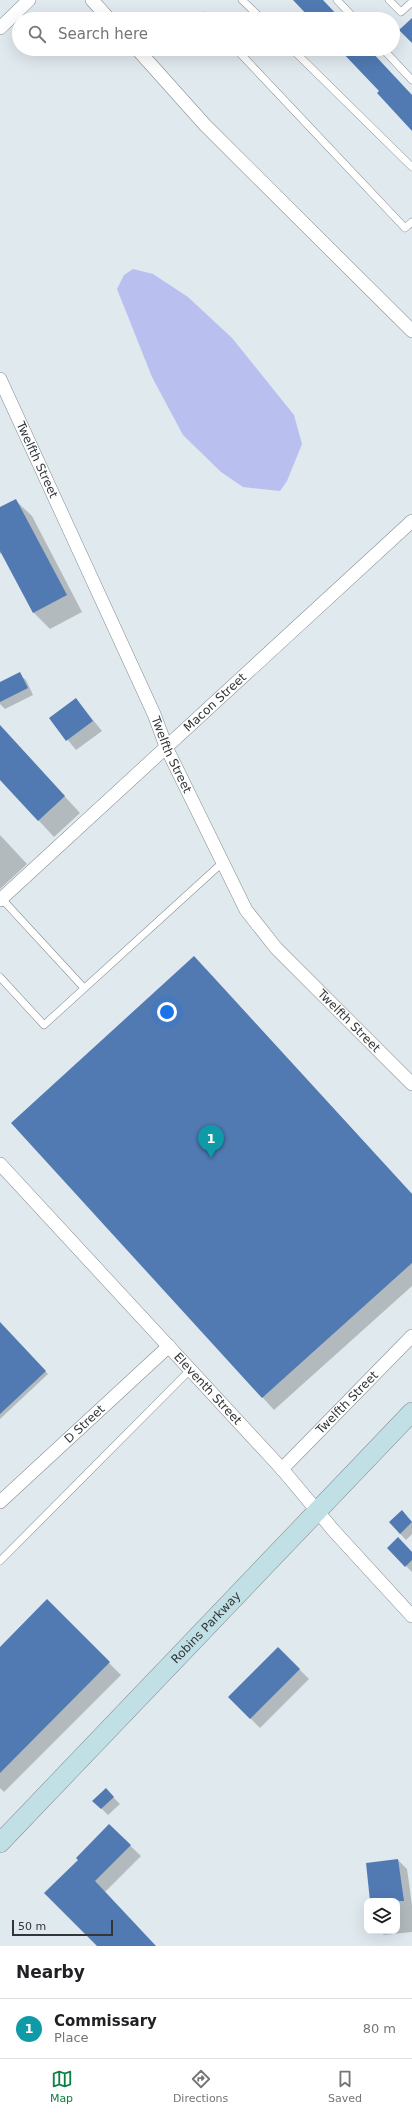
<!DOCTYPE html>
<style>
body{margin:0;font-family:"DejaVu Sans",sans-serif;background:#f6f6f6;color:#202124}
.controls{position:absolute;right:12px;bottom:12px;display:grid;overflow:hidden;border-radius:8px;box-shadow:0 4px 16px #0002}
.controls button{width:36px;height:36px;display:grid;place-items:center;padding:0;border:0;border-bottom:1px solid #e0e0e0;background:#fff;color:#202124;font:20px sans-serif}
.scale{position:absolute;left:12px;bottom:10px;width:101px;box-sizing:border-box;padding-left:4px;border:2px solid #333639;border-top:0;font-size:11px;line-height:14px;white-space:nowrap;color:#333639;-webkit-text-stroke:3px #e0e9ee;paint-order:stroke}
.you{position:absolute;left:167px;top:1012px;width:14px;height:14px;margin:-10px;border:3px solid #fff;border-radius:50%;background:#1a73e8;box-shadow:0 0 0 6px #1a73e833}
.badge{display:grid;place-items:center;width:26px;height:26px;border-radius:50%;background:#0b8043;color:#fff;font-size:13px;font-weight:700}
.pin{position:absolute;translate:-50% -33px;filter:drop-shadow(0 1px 2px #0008)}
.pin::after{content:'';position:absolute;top:21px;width:14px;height:12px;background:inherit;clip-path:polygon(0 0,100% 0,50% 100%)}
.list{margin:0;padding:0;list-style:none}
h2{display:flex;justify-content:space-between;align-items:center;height:52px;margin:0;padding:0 16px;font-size:17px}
h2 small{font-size:13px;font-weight:400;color:#757577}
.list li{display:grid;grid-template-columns:26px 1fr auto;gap:12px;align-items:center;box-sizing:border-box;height:60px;padding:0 16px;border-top:1px solid #e0e0e0}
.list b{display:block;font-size:15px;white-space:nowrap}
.list p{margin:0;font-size:13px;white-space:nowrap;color:#757577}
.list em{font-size:13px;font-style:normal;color:#757577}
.icon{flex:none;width:22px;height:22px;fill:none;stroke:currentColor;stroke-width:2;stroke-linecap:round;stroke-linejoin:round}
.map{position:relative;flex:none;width:412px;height:1946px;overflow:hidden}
.search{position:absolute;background:#fff;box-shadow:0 4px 16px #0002;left:12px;right:12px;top:12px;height:44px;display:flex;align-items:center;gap:10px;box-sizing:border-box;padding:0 14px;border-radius:22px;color:#757577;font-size:15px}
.sheet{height:112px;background:#fff}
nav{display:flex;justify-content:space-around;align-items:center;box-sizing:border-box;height:56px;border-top:1px solid #e0e0e0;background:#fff;font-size:11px;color:#757577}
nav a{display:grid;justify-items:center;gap:2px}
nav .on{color:#0b8043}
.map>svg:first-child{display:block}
</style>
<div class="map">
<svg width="412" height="1946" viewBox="0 0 412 1946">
<rect width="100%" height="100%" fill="#e0e9ee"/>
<path fill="#b9c0f0" d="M133,269L153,274L188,297L232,338L294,415L302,444L287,481L280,491L243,487L221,472L183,435L152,377L117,289L124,275Z"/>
<path fill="#0003" d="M15,500L32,516L82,612L50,629L34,613L2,553L0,554V508Z
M19,674L26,680L33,695L5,709L0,704V683Z
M76,699L102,731L76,750L50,718Z
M0,726L80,813L54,837L0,779Z
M0,835L27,864L0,889Z
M206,969L412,1194V1286L274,1410L12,1123Z
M0,1323L48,1374L0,1419Z
M402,1512L412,1522V1534L406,1540L390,1523Z
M412,1553V1572L406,1566Z
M47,1601L121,1675L4,1792L0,1788V1648Z
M278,1648L309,1679L260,1728L229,1697Z
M106,1790L120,1804L108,1815L94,1801Z
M109,1825L141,1856L105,1892L155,1946H100L79,1860Z
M398,1860L407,1869L412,1905V1932L384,1935L379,1931H397V1901H371Z"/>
<path fill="#517ab3" d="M293,0H323L341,19H311Z
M412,18V43L399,30Z
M339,49H369L412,95V131L377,93L379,91Z
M16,499L67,595L33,613L0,551V507Z
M20,672L28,688L0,702V682Z
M76,698L93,721L66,741L49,718Z
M0,725L65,796L38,821L0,780Z
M194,956L412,1194V1263L262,1398L11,1123Z
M0,1322L46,1371L0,1414Z
M402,1510L412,1522L400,1534L389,1522Z
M398,1537L412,1552V1560L405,1567L387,1548Z
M47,1599L110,1662L0,1773V1647Z
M278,1647L300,1669L250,1719L228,1697Z
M106,1788L114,1797L101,1809L92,1801Z
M109,1824L131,1845L95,1881L156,1946H97L44,1893L78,1860L76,1858Z
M398,1859L404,1901H370L366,1863Z"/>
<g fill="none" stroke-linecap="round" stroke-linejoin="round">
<g stroke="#858c91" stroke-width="8">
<path id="lane" d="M242,0L262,19
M337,0L355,19
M389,0L401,12L412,2
M204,16L207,19
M236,49L405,228L412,222
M292,49L412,167
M383,49L412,80
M2,899L84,988
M0,977L44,1025L222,863
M0,1561L190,1370"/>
</g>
<g stroke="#858c91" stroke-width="14">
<g id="street">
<path d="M92,0L109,19"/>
<path d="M0,28L29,0"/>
<path d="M137,49L205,125L412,331"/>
<path id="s1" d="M0,379L154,714L167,749L246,910L276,948L412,1084"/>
<path id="s2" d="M0,900L412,521"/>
<path id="s3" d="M0,1164L282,1469L334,1531L412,1616"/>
<path id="s4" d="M282,1469L412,1336"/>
<path id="s5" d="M0,1502L169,1346"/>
</g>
</g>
<g stroke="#858c91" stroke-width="20">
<g id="secondary">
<path id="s6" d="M0,1843L412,1412"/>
</g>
</g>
<use href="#lane" stroke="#fff" stroke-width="7"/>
<use href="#street" stroke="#fff" stroke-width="13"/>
<use href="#secondary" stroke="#c1e0e6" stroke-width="19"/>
</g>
<g text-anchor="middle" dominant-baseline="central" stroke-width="4" stroke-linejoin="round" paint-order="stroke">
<g font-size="12" fill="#333639" stroke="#e0e9ee">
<text stroke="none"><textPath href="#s1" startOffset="89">Twelfth Street</textPath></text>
<text stroke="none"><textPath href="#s2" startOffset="292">Macon Street</textPath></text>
<text stroke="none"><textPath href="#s1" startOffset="413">Twelfth Street</textPath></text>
<text stroke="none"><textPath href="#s1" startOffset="737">Twelfth Street</textPath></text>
<text stroke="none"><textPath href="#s3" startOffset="306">Eleventh Street</textPath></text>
<text stroke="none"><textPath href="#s4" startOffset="93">Twelfth Street</textPath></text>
<text stroke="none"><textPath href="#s5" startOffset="115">D Street</textPath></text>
<text stroke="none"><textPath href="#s6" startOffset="298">Robins Parkway</textPath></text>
</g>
</g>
</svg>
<div class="controls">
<button><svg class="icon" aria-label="layers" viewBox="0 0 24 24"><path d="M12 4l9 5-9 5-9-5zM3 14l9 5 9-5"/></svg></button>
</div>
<div class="scale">50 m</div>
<div class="you"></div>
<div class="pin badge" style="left:211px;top:1158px;background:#0f9aa8">1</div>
<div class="search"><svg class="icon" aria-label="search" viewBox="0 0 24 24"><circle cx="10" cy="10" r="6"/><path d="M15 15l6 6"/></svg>Search here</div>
</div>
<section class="sheet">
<h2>Nearby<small></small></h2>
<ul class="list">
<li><span class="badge" style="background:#0f9aa8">1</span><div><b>Commissary</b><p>Place</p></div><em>80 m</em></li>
</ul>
</section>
<nav>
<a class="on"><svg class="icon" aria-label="map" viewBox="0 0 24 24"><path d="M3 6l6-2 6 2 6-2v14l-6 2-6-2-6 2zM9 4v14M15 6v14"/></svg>Map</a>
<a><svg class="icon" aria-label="directions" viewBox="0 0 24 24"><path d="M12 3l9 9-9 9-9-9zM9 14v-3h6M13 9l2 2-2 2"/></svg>Directions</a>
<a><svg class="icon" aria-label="saved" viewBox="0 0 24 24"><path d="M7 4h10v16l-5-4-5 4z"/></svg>Saved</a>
</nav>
